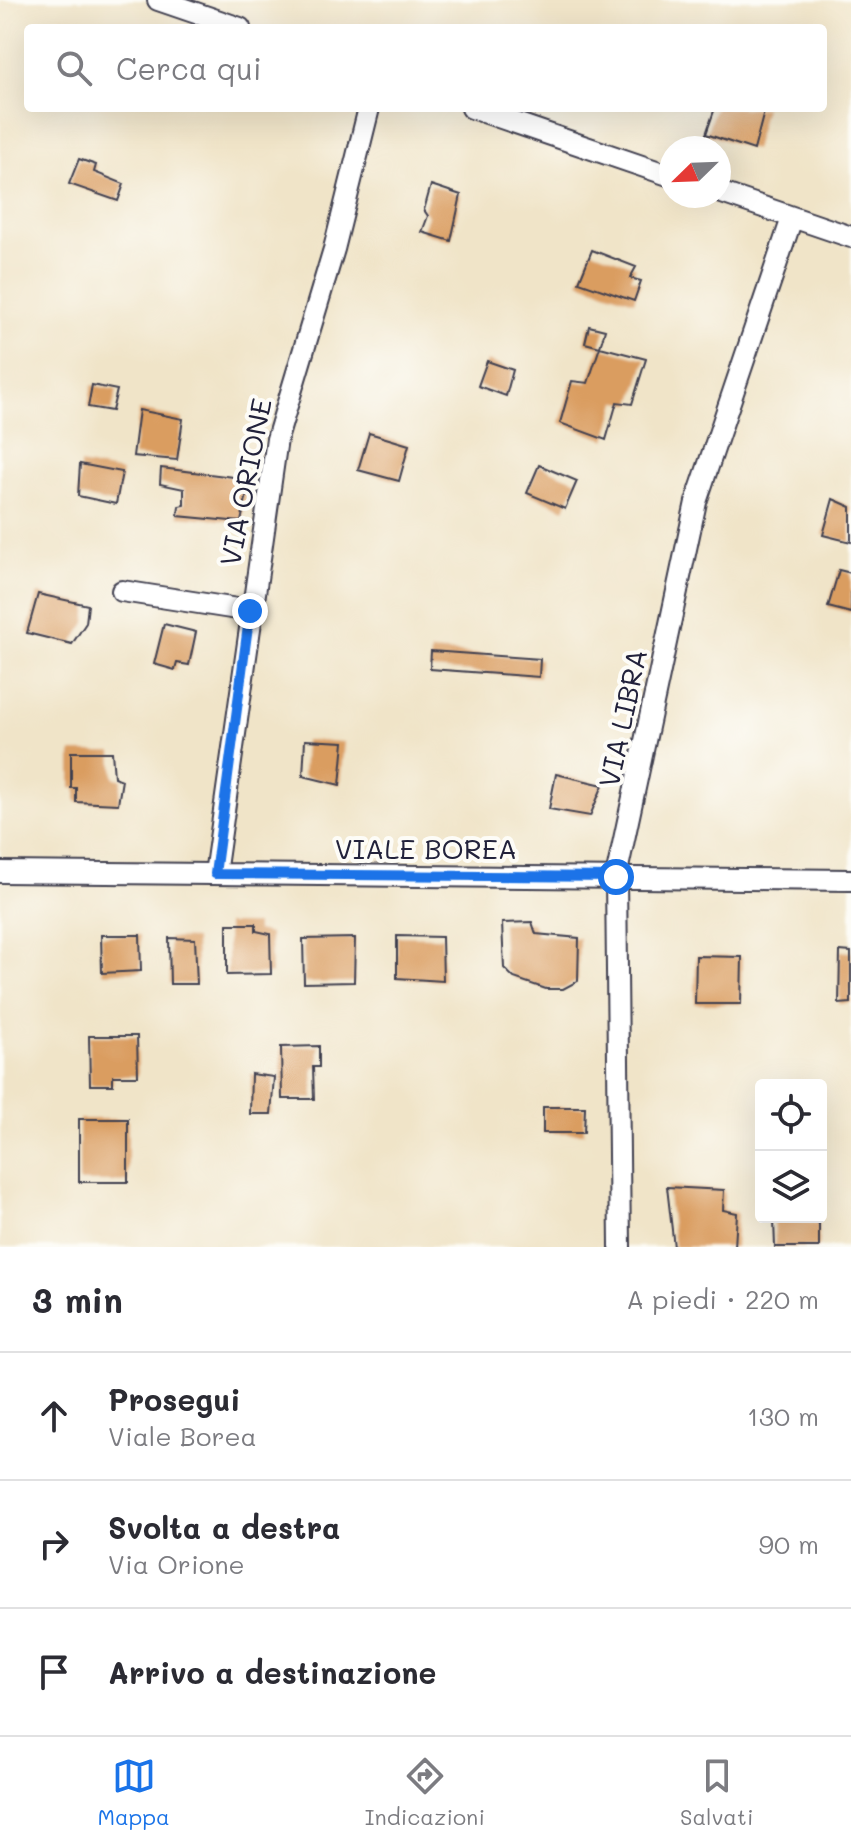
<!DOCTYPE html>
<html lang="it">
<meta charset="utf-8">
<style>
body{margin:0;font-family:Mali,sans-serif;background:#f2f2f3;color:#2b2b33}
.controls{position:absolute;right:24px;bottom:24px;display:grid;overflow:hidden;border-radius:8px;box-shadow:0 8px 32px #0002}
.controls button{width:72px;height:72px;display:grid;place-items:center;padding:0;border:0;border-bottom:2px solid #e1e1e2;background:#fff;color:#2b2b33;font:40px sans-serif}
.compass{position:absolute;left:659px;top:136px;width:72px;height:72px;border-radius:50%;background:#fff;box-shadow:0 8px 32px #0002;rotate:247deg}
.stop{position:absolute;width:24px;height:24px;margin:-18px;border:6px solid #1a73e8;border-radius:50%;background:#fff}
.stop.end{background:#1a73e8;border-color:#fff;box-shadow:0 2px 8px #0008}
.list{margin:0;padding:0;list-style:none}
h2{display:flex;justify-content:space-between;align-items:center;height:104px;margin:0;padding:0 32px;font-size:34px}
h2 small{font-size:26px;font-weight:400;color:#7c7c81}
.list li{display:grid;grid-template-columns:52px 1fr auto;gap:24px;align-items:center;box-sizing:border-box;height:128px;padding:0 32px;border-top:2px solid #e1e1e2}
.list b{display:block;font-size:30px;white-space:nowrap}
.list p{margin:0;font-size:26px;white-space:nowrap;color:#7c7c81}
.list em{font-size:26px;font-style:normal;color:#7c7c81}
.icon{flex:none;width:44px;height:44px;fill:none;stroke:currentColor;stroke-width:2;stroke-linecap:round;stroke-linejoin:round}
.map{position:relative;flex:none;width:851px;height:1247px;overflow:hidden}
.search{position:absolute;background:#fff;box-shadow:0 8px 32px #0002;left:24px;right:24px;top:24px;height:88px;display:flex;align-items:center;gap:20px;box-sizing:border-box;padding:0 28px;border-radius:8px;color:#7c7c81;font-size:30px}
.sheet{height:488px;background:#fff}
nav{display:flex;justify-content:space-around;align-items:center;box-sizing:border-box;height:112px;border-top:2px solid #e1e1e2;background:#fff;font-size:22px;color:#7c7c81}
nav a{display:grid;justify-items:center;gap:4px}
nav .on{color:#1a73e8}
.map>svg:first-child{display:block}
</style>
<div class="map">
<svg width="851" height="1247" viewBox="0 0 851 1247">
<rect width="100%" height="100%" fill="#fdfcf7"/>
<filter id="ink" filterUnits="userSpaceOnUse"><feTurbulence type="fractalNoise" baseFrequency=".0125" numOctaves="2"/><feDisplacementMap in="SourceGraphic" scale="16" xChannelSelector="R" yChannelSelector="G"/><feConvolveMatrix kernelMatrix="1 2 1 2 8 2 1 2 1" color-interpolation-filters="sRGB"/></filter>
<filter id="wash" filterUnits="userSpaceOnUse"><feTurbulence type="fractalNoise" baseFrequency=".006" numOctaves="4" result="noise"/><feDisplacementMap in="SourceGraphic" scale="32" xChannelSelector="R" yChannelSelector="G"/><feGaussianBlur stdDeviation="1.8" result="paint"/><feColorMatrix in="noise" values="0 0 0 0 0 0 0 0 0 0 0 0 0 0 0 0 0 1.4 0 .05"/><feComposite in="paint" operator="in"/></filter>
<g filter="url(#wash)">
<rect width="100%" height="100%" fill="#f0e4c8"/>
<g id="blocks">
<path fill="#da9d61" d="M715,108H765L754,150L706,134Z
M79,159L96,165L94,172L124,184L118,201L69,184Z
M431,185L461,195L451,241L422,232L428,216L424,210Z
M592,250L636,267L630,278L641,281L634,301L579,282Z
M589,326L605,330L600,347L585,343Z
M600,347L646,359L632,404L617,402L606,440L560,423L572,381L588,383Z
M487,361L513,370L506,396L478,386Z
M92,385L117,390L112,411L88,407Z
M139,410L183,419L177,460L133,456Z
M369,433L409,445L399,481L358,470Z
M80,464L122,472L116,504L78,496Z
M539,465L577,481L565,509L527,493Z
M161,468L250,479L241,522L178,516L179,506L184,505V489L160,484Z
M833,499L851,507V542L823,535Z
M839,570L851,573V613L828,607Z
M38,594L88,605L86,623L72,644L27,633Z
M164,624L196,632L189,665L177,663L175,670L154,664Z
M431,651L540,659L539,677L430,669Z
M305,740L344,742L340,785L303,776Z
M71,752H112L114,777L122,780L118,804L76,802V788H71Z
M556,774L603,785L590,816L549,809Z
M532,922L536,934L579,938L578,981L563,989H546L514,978L504,968L502,923Z
M227,924H256V931L270,934L271,974L227,975Z
M101,935H140L141,971L102,973Z
M397,936L442,937L443,981L397,978Z
M169,938L195,939L197,984H170Z
M355,938L354,982L304,983L303,939Z
M840,951L851,952V1003L839,1004Z
M696,956L742,957L741,1004H695Z
M89,1036H137L138,1076H113V1085H90Z
M319,1046V1067H313L314,1099H282L281,1047Z
M251,1074L274,1077L271,1114H250Z
M543,1107H585L584,1133H543Z
M79,1119H128V1182H79Z
M667,1187L724,1190L723,1210L737,1213L735,1247H674Z
M774,1220L819,1223V1247H775Z"/>
</g>
</g>
<g filter="url(#ink)">
<use href="#blocks" fill-opacity="0" stroke="#413f50" stroke-width="2"/>
<g fill="none" stroke-linecap="round" stroke-linejoin="round">
<g stroke="#413f50" stroke-width="24">
<path id="street" d="M158,0L240,28
M472,108L671,176
M719,192L851,237
M122,591L250,611
M0,872L851,880
M215,874L277,439L334,249L369,108
M620,1247L616,877L696,502L792,218"/>
</g>
<use href="#street" stroke="#fff" stroke-width="20"/>
</g>
</g>
<g fill="none" stroke-linecap="round" stroke-linejoin="round" filter="url(#ink)">
<path stroke="#1a73e8" stroke-width="10" d="M250,611L215,874L616,877"/>
</g>
<g text-anchor="middle" dominant-baseline="central" stroke-width="8" stroke-linejoin="round" paint-order="stroke">
<g font-size="28" fill="#22223b" stroke="#fdfcf7">
<text transform="translate(245 482) rotate(-79)">VIA ORIONE</text>
<text transform="translate(622 718) rotate(-78)">VIA LIBRA</text>
<text x="426" y="848">VIALE BOREA</text>
</g>
</g>
</svg>
<div class="controls">
<button><svg class="icon" aria-label="locate" viewBox="0 0 24 24"><circle cx="12" cy="12" r="6"/><path d="M12 2v4M12 18v4M2 12h4M18 12h4"/></svg></button>
<button><svg class="icon" aria-label="layers" viewBox="0 0 24 24"><path d="M12 4l9 5-9 5-9-5zM3 14l9 5 9-5"/></svg></button>
</div>
<svg class="compass" viewBox="-18 -18 36 36"><path d="M0-13l5 13h-10z" fill="#e53935"/><path d="M0 13l5-13h-10z" fill="#7c7c81"/></svg>
<div class="stop" style="left:616px;top:877px"></div>
<div class="stop end" style="left:250px;top:611px"></div>
<div class="search"><svg class="icon" aria-label="search" viewBox="0 0 24 24"><circle cx="10" cy="10" r="6"/><path d="M15 15l6 6"/></svg>Cerca qui</div>
</div>
<section class="sheet">
<h2>3 min<small>A piedi · 220 m</small></h2>
<ul class="list">
<li><svg class="icon" aria-label="ahead" viewBox="0 0 24 24"><path d="M12 20V5M6 11l6-6 6 6"/></svg><div><b>Prosegui</b><p>Viale Borea</p></div><em>130 m</em></li>
<li><svg class="icon" aria-label="right" viewBox="0 0 24 24"><path d="M7 20v-9h11M14 6l5 5-5 5"/></svg><div><b>Svolta a destra</b><p>Via Orione</p></div><em>90 m</em></li>
<li><svg class="icon" aria-label="arrive" viewBox="0 0 24 24"><path d="M6 21V4h12l-3 4 3 4H6"/></svg><div><b>Arrivo a destinazione</b></div></li>
</ul>
</section>
<nav>
<a class="on"><svg class="icon" aria-label="map" viewBox="0 0 24 24"><path d="M3 6l6-2 6 2 6-2v14l-6 2-6-2-6 2zM9 4v14M15 6v14"/></svg>Mappa</a>
<a><svg class="icon" aria-label="directions" viewBox="0 0 24 24"><path d="M12 3l9 9-9 9-9-9zM9 14v-3h6M13 9l2 2-2 2"/></svg>Indicazioni</a>
<a><svg class="icon" aria-label="saved" viewBox="0 0 24 24"><path d="M7 4h10v16l-5-4-5 4z"/></svg>Salvati</a>
</nav>
